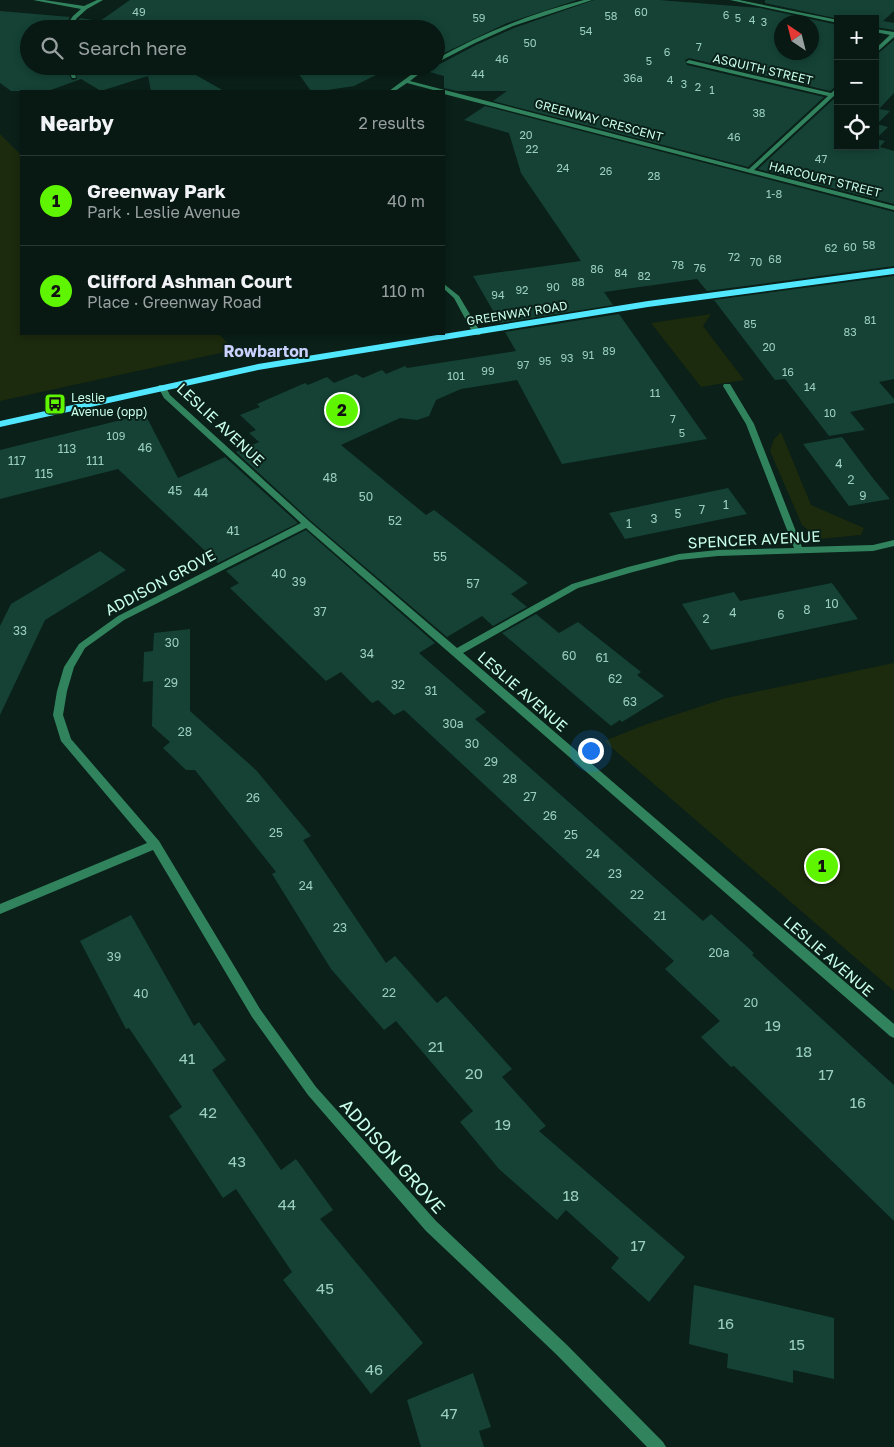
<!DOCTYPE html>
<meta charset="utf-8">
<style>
body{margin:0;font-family:"Golos Text",sans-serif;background:#162521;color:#f1f3f6}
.controls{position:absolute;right:15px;top:15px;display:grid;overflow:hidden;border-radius:0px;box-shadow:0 2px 8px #0003}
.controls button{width:45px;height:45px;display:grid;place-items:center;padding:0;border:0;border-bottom:1px solid #293733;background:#081813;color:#f1f3f6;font:25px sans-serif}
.compass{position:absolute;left:774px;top:15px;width:45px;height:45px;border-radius:50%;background:#081813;box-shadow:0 2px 8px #0003;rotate:325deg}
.you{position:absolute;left:590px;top:750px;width:18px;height:18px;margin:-12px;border:4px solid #fff;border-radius:50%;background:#1a73e8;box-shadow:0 0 0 8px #1a73e833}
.badge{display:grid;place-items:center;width:32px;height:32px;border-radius:50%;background:#5ff400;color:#111;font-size:16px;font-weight:700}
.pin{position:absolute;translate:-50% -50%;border:2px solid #fff;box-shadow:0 1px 5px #0006}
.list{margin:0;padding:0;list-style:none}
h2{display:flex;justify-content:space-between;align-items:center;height:65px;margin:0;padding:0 20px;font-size:21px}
h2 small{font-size:16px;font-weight:400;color:#98a0a0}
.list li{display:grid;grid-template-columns:32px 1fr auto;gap:15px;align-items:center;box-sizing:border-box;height:90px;padding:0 20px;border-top:1px solid #293733}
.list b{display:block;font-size:19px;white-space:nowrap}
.list p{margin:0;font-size:16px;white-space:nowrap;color:#98a0a0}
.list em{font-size:16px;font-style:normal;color:#98a0a0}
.icon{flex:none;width:28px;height:28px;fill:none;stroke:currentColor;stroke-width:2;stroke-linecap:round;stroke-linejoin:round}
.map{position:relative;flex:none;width:894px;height:1447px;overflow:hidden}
.search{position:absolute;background:#081813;box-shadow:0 2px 8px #0003;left:20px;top:20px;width:425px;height:55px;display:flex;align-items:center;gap:12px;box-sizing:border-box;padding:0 18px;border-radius:28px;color:#98a0a0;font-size:19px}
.panel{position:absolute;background:#081813;box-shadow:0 2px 8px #0003;left:20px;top:90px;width:425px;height:245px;border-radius:0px}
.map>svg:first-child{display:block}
</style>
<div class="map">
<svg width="894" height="1447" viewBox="0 0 894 1447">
<rect width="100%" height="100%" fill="#0a2019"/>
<path fill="#1c2a0d" d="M0,134L21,155V334H219L234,350L0,401Z
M711,314L703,326L744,380L701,387L651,323Z
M781,432L811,505L864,528L861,535L819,539L802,525L770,451L774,439Z
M894,663V991L604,741L647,724L726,698Z"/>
<path fill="#154235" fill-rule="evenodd" d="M130,0H577L507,23L436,57V29H182L178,24L173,29H72L80,18L100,21Z
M594,0H659L760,8L838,25V85L830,91L689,58L685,60L687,65L824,97L748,167L493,101L507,91H457L444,88V76L426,71L431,66H436L476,45L514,28ZM782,22H812V52H782Z
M765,0H894V11L883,21L894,23V30L875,27V19H839L765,3Z
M0,11L70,17L62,29H29V66H65L72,80L77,79L75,66H180L224,91H151L148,76L101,91L81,79L48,91H11L0,83Z
M894,40V93L879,109L890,111L877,124L888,127L876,139L885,141L880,147L894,151V204L758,169L838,95V146H875V56Z
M293,66H394L354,86L321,91H311Z
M485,106L894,212V266L707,291L697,279L604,292L613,305L500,323L473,276L581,261L521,173L509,133L464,120Z
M894,276V379L879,382L894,399V403L850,412L865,430L829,436L785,379L775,380L714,300Z
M619,314L707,439L562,464L517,380L461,389L436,400L429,416L417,420L400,418L341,445L426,515L434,510L528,583L511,594L527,607L493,626L482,616L447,637L311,521L236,452L259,442L249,433L256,430L240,415L260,407L257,404L305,383L308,385L327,377L334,383L356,374L363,378L382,370L386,374L405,366L407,368L516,351L505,332Z
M145,414L178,478L225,457L298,523L218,563L118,469L0,499V450Z
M842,437L872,477L890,499L849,506L803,444Z
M728,488L747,514L625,539L609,513Z
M306,530L435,643L419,653L486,712L475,719L703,921L711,914L754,953L752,955L894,1085V1221L734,1066L731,1067L701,1037L720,1021L665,969L674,961L404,710L394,715L378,700L372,703L341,672L326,681L230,588L239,583L226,571Z
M100,551L126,570L45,620L0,715V626L11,604Z
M832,583L858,619L711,650L682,604L734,592L740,601Z
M536,614L559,633L578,622L641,672L637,675L664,696L622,722L620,720L611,726L502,633Z
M190,629V711L256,770L311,836L303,840L386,963L395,956L437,1003L446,996L512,1069L502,1077L546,1126L539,1131L685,1257L649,1302L611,1268L619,1258L566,1210L557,1220L499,1169L460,1122L473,1111L396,1021L384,1030L331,969L272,874L276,872L195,770H186L163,748L170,742L152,726L153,681L143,682L144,652L153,651L154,633Z
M131,915L194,1026L199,1022L226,1060L212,1070L281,1170L296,1159L333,1210L320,1219L423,1343L371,1394L283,1280L292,1272L236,1189L223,1198L169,1116L182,1107L129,1028L126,1029L80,941Z
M694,1285L834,1318V1379L793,1370V1383L759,1375L727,1368L728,1354L689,1344Z
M473,1373L491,1427L479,1431L484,1447H421L407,1400Z"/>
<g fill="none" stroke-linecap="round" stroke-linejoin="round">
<path fill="#31835e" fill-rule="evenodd" d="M33,0H44L84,6L97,0H103L87,9L77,18L69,29H64L73,16L81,9Z
M584,0H592L513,26L475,43L436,63V59C483,33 532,13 584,0Z
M730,0H739L838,20V23Z
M178,26L180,29H175Z
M875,29L894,32V37L875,54V49L890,35L875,32Z
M689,60L831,93L838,87V92L834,96L754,170L894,206V210L444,94V91H437L407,83L395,91H389L423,66H429L410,81L749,169L828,96L687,63L686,62Z
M67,66H73L76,78H72Z
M444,284L459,296L481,333L480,335H474L454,298L444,289Z
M724,384H730L754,424L802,547L873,545L894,540V546L873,551L718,556L679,560L633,572L578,588L463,653L894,1024V1038L890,1036L306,528L124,620L85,648L74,667L67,691L63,715L71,739L159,841L260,1009L316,1087L436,1221L567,1345L663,1442L666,1447H647L557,1355L426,1231L308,1095L252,1017L153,850L0,914V904L147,843L61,741L53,715L57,691L64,667L79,644L118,616L301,523L164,398L158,387L159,385H165L170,395L310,522L457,648L572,584L628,567L679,554L718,550L794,548L746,424L723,386Z"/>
<path fill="#50e7ff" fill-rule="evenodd" d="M894,268V274L648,307L258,370L0,427V421L258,364L648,301Z"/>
</g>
<defs>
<g id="bus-square" transform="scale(1.125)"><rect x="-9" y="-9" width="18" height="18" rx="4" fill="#5ff400" stroke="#0a2019"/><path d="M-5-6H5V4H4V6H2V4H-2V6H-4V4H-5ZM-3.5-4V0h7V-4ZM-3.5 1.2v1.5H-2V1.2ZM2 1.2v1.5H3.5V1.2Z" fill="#111"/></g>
</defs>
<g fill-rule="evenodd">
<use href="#bus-square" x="55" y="404"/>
</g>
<g text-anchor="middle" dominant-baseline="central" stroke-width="4" stroke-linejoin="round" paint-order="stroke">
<g font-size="11" fill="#9cd0be">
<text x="139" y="11">49</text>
<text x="641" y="11">60</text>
<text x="726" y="14">6</text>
<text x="611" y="15">58</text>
<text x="479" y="17">59</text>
<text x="738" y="17">5</text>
<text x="752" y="19">4</text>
<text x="764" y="21">3</text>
<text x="586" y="30">54</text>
<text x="530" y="42">50</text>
<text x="699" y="46">7</text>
<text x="667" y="51">6</text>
<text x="502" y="58">46</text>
<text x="649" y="60">5</text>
<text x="478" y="73">44</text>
<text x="633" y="77">36a</text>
<text x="670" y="79">4</text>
<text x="684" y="83">3</text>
<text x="698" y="86">2</text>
<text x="712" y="89">1</text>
<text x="759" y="112">38</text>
<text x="526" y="134">20</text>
<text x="734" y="136">46</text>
<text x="532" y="148">22</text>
<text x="821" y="158">47</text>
<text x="563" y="167">24</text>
<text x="606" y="170">26</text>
<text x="654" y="175">28</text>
<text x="774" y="193">1-8</text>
<text x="869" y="244">58</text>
<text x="850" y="246">60</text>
<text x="831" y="247">62</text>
<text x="734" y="256">72</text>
<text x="775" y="258">68</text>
<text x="756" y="261">70</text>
<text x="678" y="264">78</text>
<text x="700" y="267">76</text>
<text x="597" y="268">86</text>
<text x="621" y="272">84</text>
<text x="644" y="275">82</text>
<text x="578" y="281">88</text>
<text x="553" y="286">90</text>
<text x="522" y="289">92</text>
<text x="498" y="294">94</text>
<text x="870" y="319">81</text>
<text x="750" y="323">85</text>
<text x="850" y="331">83</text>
<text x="769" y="346">20</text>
<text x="609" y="350">89</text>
<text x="588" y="354">91</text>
<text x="567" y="357">93</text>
<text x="545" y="360">95</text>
<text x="523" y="364">97</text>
<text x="488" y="370">99</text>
<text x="788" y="371">16</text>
<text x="456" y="375">101</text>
<text x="810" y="386">14</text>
<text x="655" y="392">11</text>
<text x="830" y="412">10</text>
<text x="673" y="418">7</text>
<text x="682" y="432">5</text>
<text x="116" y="435">109</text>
</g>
<g font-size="12" fill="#c9ffeb" stroke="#0a2019">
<text transform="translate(763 69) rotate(13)">ASQUITH STREET</text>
<text transform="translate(599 120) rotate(15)">GREENWAY CRESCENT</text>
<text transform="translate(825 179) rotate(14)">HARCOURT STREET</text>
<text transform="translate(517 313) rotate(-9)">GREENWAY ROAD</text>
</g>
<g font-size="12" fill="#c9ffeb" stroke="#0a2019" text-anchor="start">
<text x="71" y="397">Leslie<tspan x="71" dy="14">Avenue (opp)</tspan></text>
</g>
<g font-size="12" fill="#9cd0be">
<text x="145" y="447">46</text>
<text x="67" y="448">113</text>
<text x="17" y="460">117</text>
<text x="95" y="460">111</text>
<text x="839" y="463">4</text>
<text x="44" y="473">115</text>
<text x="330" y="477">48</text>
<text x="851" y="479">2</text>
<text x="175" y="490">45</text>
<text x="201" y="492">44</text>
<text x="863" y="495">9</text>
<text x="366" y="496">50</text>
<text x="726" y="504">1</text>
<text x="702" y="509">7</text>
<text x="678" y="513">5</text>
<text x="654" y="518">3</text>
<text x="395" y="520">52</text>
<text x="629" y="523">1</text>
<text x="233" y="530">41</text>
<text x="440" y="556">55</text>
<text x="279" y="573">40</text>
<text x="299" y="581">39</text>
<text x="473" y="583">57</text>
<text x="832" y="603">10</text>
<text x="807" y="609">8</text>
<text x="320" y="611">37</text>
<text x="733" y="612">4</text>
<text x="781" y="614">6</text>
<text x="706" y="618">2</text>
<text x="20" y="630">33</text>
<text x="172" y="642">30</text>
<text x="367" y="653">34</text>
<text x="569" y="655">60</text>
<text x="602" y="657">61</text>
<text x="615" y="678">62</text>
<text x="171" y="682">29</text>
<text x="398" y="684">32</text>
<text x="431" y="690">31</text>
<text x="630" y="701">63</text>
<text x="453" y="723">30a</text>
<text x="185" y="731">28</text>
<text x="472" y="743">30</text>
<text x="491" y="761">29</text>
<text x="510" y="778">28</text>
<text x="530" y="796">27</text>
<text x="253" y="797">26</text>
<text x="550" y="815">26</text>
<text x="276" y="832">25</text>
<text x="571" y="834">25</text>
<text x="593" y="853">24</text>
<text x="615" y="873">23</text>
<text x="306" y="885">24</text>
<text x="637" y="894">22</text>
<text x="660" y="915">21</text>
<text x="340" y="927">23</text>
<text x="719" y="952">20a</text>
<text x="114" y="956">39</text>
<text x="389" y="992">22</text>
<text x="141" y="993">40</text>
<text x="751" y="1002">20</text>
</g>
<g font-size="15" fill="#c9ffeb" stroke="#0a2019">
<text transform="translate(221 424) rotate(43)">LESLIE AVENUE</text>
<text transform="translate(754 539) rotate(-3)">SPENCER AVENUE</text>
<text transform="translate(160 582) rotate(-28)">ADDISON GROVE</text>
<text transform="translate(523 691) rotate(41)">LESLIE AVENUE</text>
<text transform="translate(829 956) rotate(41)">LESLIE AVENUE</text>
</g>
<g font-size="15" fill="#9cd0be">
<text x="773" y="1025">19</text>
<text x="436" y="1046">21</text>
<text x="804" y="1051">18</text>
<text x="187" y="1058">41</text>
<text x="474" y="1073">20</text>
<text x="826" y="1074">17</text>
<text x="858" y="1102">16</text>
<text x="208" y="1112">42</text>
<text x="503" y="1124">19</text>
<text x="237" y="1161">43</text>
<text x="571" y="1195">18</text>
<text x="287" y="1204">44</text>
<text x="638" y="1245">17</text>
<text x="325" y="1288">45</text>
<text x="726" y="1323">16</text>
<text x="797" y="1344">15</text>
<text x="374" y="1369">46</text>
<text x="449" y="1413">47</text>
</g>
<g font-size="16" font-weight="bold" fill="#cbd2ff" stroke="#0a2019">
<text x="266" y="351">Rowbarton</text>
</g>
<g font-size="18" fill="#c9ffeb" stroke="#0a2019">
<text transform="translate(393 1156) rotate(48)">ADDISON GROVE</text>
</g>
</g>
</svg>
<div class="controls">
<button>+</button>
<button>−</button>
<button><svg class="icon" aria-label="locate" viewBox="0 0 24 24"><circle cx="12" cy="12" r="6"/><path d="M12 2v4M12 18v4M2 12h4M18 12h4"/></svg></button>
</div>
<svg class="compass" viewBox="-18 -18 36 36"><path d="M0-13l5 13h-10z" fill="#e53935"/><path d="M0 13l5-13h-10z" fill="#98a0a0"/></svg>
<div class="you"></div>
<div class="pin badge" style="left:822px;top:866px">1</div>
<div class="pin badge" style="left:342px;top:410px">2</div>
<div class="search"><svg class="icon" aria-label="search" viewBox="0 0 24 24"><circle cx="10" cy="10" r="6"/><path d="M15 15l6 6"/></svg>Search here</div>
<section class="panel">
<h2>Nearby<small>2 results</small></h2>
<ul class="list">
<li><span class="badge">1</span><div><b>Greenway Park</b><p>Park · Leslie Avenue</p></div><em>40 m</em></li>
<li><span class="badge">2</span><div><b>Clifford Ashman Court</b><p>Place · Greenway Road</p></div><em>110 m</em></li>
</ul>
</section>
</div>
